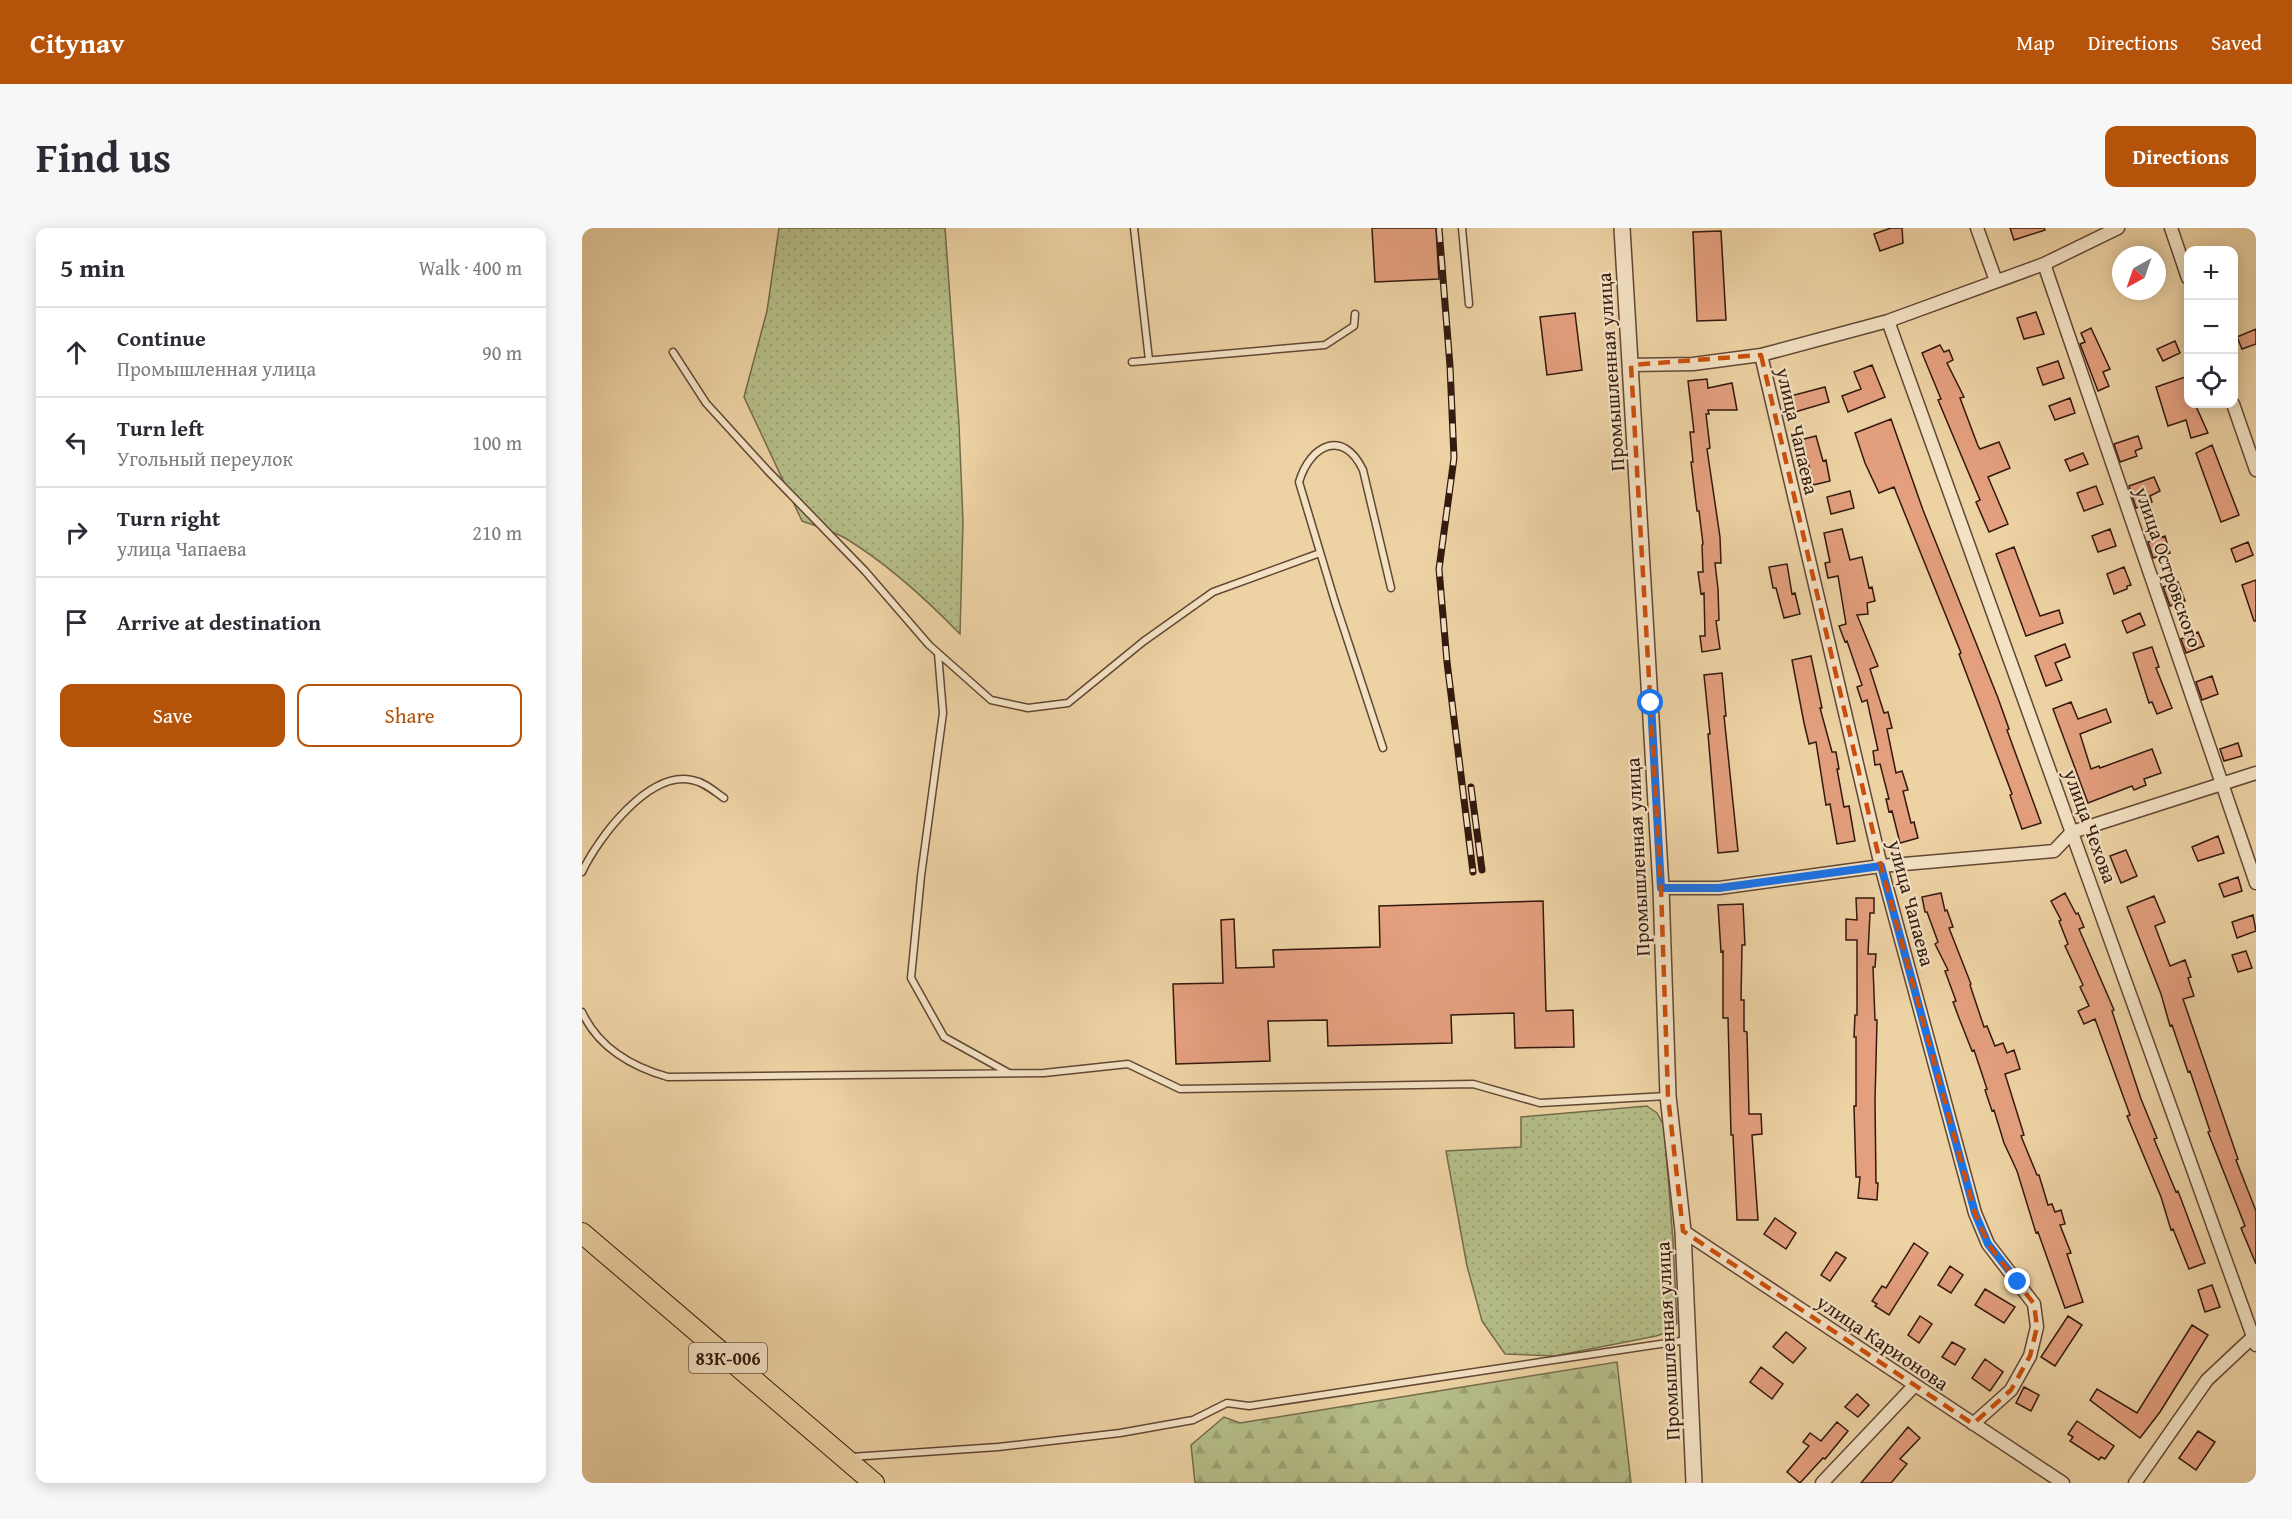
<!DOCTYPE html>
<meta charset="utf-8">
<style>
body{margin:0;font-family:"Gentium Book Plus",serif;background:#f7f7f7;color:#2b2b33}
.controls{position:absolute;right:18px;top:18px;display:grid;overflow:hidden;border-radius:12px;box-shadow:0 3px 15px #0003}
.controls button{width:54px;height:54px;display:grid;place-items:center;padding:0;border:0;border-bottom:2px solid #e1e1e2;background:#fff;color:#2b2b33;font:30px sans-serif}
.compass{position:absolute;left:1530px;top:18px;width:54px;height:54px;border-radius:50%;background:#fff;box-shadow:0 3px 15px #0003;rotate:220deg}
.stop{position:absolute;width:18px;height:18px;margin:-14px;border:4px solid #1a73e8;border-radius:50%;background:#fff}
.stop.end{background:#1a73e8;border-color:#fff;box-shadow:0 2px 6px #0008}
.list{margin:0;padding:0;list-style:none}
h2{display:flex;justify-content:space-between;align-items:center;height:78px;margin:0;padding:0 24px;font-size:26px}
h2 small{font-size:20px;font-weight:400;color:#7c7c81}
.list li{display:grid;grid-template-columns:39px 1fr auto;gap:18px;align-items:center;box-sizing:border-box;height:90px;padding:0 24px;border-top:2px solid #e1e1e2}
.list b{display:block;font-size:22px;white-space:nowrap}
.list p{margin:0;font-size:20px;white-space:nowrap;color:#7c7c81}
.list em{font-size:20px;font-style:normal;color:#7c7c81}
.actions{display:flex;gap:12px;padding:18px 24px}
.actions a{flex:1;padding:14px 0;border:2px solid #b45309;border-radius:12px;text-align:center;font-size:21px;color:#b45309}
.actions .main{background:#b45309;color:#fff}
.icon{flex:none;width:33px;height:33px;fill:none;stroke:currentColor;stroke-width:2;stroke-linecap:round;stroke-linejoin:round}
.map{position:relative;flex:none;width:1674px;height:1255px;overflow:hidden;border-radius:12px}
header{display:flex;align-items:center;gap:36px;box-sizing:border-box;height:84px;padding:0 30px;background:#b45309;color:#fff}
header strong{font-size:28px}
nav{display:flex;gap:33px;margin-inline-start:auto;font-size:21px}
.intro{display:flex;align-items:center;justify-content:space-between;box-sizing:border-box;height:144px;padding:0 36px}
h1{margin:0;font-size:42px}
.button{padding:15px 27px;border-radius:12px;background:#b45309;color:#fff;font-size:21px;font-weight:700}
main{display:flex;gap:36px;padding:0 36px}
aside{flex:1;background:#fff;border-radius:12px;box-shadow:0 3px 15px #0003}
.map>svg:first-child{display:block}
</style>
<header>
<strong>Citynav</strong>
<nav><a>Map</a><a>Directions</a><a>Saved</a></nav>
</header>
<div class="intro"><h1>Find us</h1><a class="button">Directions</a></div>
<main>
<aside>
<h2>5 min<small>Walk · 400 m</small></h2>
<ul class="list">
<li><svg class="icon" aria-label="ahead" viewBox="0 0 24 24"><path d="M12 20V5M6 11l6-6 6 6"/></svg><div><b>Continue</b><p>Промышленная улица</p></div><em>90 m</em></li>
<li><svg class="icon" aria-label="left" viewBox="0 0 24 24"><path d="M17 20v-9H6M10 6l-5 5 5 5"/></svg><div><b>Turn left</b><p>Угольный переулок</p></div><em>100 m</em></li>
<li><svg class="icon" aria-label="right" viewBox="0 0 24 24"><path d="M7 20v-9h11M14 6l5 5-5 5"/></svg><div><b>Turn right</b><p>улица Чапаева</p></div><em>210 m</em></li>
<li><svg class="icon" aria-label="arrive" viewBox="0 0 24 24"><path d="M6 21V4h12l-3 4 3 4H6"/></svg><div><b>Arrive at destination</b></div></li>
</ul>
<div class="actions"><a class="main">Save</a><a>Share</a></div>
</aside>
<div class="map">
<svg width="1674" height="1255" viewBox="0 0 1674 1255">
<defs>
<pattern id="grass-dots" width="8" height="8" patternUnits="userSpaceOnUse" patternTransform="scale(1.5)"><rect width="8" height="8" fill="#b5bd88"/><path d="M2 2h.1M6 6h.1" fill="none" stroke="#9ca274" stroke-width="1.8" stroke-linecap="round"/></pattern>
<pattern id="forest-firs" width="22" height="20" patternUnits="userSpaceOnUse" patternTransform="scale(1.5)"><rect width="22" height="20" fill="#b5bd88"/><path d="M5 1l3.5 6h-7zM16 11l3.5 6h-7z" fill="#9ca274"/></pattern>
</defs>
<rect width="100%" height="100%" fill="#edd2a4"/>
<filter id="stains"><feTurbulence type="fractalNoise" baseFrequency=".00333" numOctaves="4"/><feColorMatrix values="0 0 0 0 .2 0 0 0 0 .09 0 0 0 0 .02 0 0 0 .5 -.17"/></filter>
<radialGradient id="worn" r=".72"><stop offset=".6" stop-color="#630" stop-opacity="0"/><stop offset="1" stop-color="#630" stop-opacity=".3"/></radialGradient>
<path fill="url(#grass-dots)" stroke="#746b4b" stroke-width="1.5" d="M197,0H363L377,196L381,294L378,406C343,370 306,336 263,310C250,303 234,298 220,293L162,169L185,83Z
M1065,878L1075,885L1082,898L1091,1012L1095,1095L1089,1103L1074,1108L973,1128L923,1126L900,1093L885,1038L864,923L939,919V889Z"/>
<path fill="url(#forest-firs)" stroke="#746b4b" stroke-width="1.5" d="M1035,1134L1049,1255H613L609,1217L642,1189L658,1195Z"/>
<path fill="#e49f7e" stroke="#33190e" stroke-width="1.5" d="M790,0H854L857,51L793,54Z
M1309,0H1320L1321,15L1298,23L1292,6Z
M1428,0H1462L1463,2L1432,12Z
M1139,3L1144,92L1115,93L1111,4Z
M1454,84L1462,106L1442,111L1435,90Z
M993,85L1000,142L965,147L958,89Z
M1509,100L1528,141L1521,144L1527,158L1516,163L1498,116L1503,114L1499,105Z
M1674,101V116L1660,121L1655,109Z
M1593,113L1598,125L1581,133L1575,121Z
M1358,117L1362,124L1367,122L1371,132L1365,135L1382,169L1378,170L1396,218L1398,221L1417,214L1428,240L1406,249L1426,296L1407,304L1394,274L1398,272L1356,172L1359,171L1340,125Z
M1476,133L1482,150L1461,157L1455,140Z
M1290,137L1303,169L1266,184L1260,168L1279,161L1272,144Z
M1606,148V176H1613L1626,205L1609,210L1604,192L1586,198L1574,159Z
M1125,151L1126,160L1150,155L1155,182H1126L1127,186H1124L1128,220L1125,221L1138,309L1139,335H1133L1136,361L1137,392L1134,393L1138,421L1120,424L1118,408H1123L1122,365L1119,366L1116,344H1121L1120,317L1121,316L1117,283H1115L1109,234H1111L1108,204H1112L1106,153Z
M1243,159L1247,174L1206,186L1201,170Z
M1488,170L1493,185L1473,192L1467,178Z
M1309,191L1341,282L1416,470L1427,501L1425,502L1459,595L1440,601L1428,567L1430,566L1377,426L1379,425L1312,259L1297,265L1283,235L1273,205Z
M1234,208L1241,233L1244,232L1248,253L1231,257L1224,224L1217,226L1214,213Z
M1556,208L1560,220L1553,223L1555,228L1538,234L1532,216Z
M1630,217L1657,287L1639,294L1614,225Z
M1501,225L1506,236L1488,243L1483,232Z
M1572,249L1578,263L1568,268L1570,274L1554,280L1547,258Z
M1514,258L1521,276L1502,283L1495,265Z
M1268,263L1272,280L1249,286L1245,269Z
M1260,301L1268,332L1280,329L1287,360L1290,359L1293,373L1285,375L1286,386L1275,387L1296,438L1288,441L1302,485L1306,484L1310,500L1305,501L1314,545L1320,543L1326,562L1321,563L1329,595L1332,594L1336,610L1318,615L1310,583L1307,584L1304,571H1307L1298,536L1293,537L1291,523L1296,522L1285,472L1280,474L1275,459L1280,457L1265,413L1263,414L1257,398L1264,396L1256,348L1246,350L1243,335L1248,334L1242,305Z
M1528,301L1534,318L1516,324L1510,308Z
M1583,308L1588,325L1571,330L1566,314Z
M1666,314L1671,327L1654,334L1649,321Z
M1432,319L1458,388L1477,382L1481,395L1444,408L1414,326Z
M1205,336L1210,366L1213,365L1218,386L1202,390L1194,360H1191L1187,339Z
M1542,339L1549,357L1545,358V361L1532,366L1525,346Z
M1674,352V393H1672L1660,357Z
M1596,354L1603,373L1588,378L1581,359Z
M1558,385L1563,397L1545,405L1540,393Z
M1616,404L1622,418L1604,425L1599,411Z
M1483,416L1488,429L1473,435L1480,452L1464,458L1453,428Z
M1570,419L1577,439L1574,440L1590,480L1575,486L1570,474L1567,475L1551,425Z
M1229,428L1240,480H1238L1250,524H1254L1257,541H1255L1262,579L1267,578L1273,613L1255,616L1248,576L1244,577L1234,514L1227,516L1222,495L1210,432Z
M1140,445L1144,488H1142L1156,623L1136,625L1126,506H1128L1122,447Z
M1630,448L1636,466L1620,472L1614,454Z
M1489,474L1496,491L1524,481L1529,494L1498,506L1509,541L1517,538L1518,540L1570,521L1579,545L1562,551L1564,557L1552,562L1550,558L1506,575L1471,481Z
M1656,515L1660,528L1642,533L1638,521Z
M1636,608L1642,625L1616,633L1610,619Z
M1544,622L1555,648L1539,655L1528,628Z
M1656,649L1660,663L1642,669L1637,656Z
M1359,665L1363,683L1365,682L1371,699L1367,700L1389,756L1388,757L1402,799L1405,798L1413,818L1421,815L1425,825L1432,822L1438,841L1423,846L1442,907L1439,908L1455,947H1457L1466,977L1470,976L1473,984L1479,982L1483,996L1478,997L1489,1025L1485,1026L1501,1074L1483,1080L1456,1004L1454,1005L1435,943L1422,915L1412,882L1410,883L1403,862L1405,861L1392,822L1390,823L1377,790L1371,774L1374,773L1363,743L1366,742L1353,716L1356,714L1345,684H1343L1340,669Z
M1483,665L1494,686L1496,685L1502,699L1497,701L1532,782L1530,783L1559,871L1575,910L1572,911L1594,964L1596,963L1623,1035L1607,1041L1591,1001L1589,1002L1579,969L1545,888L1548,887L1513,791L1502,796L1496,783L1507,778L1498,759L1501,757L1483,718L1486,716L1477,693L1479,692L1469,673Z
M1572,668L1583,694L1573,698L1588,738L1603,732L1609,749L1606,750L1612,768L1601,771L1656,931L1654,932L1674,983V1036L1659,1000L1663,998L1626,904L1628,903L1608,843L1606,844L1590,797L1588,798L1579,766L1545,679Z
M1274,670H1292V685H1288L1286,726H1294L1293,739H1291L1293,792H1295L1293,873L1294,955H1296L1295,972L1276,970L1278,949H1274L1272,878H1274V809H1272L1273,787H1275V712H1264V691L1275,692Z
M961,673L964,783L991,782L992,819L933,820L932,785L869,787L870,815L746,818L745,792L686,793L688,833L594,836L591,756L641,755L639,692L652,691L654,740L692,739L691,722L798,719L797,678Z
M1161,676L1163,717H1160L1159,772H1162V803L1165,804L1167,886H1179L1180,906L1170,907L1176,992H1155L1151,907H1149L1146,790H1141V723L1139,724L1136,677Z
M1671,687L1674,703L1655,710L1650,694Z
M1664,723L1670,740L1656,744L1650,727Z
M1193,990L1214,1005L1204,1021L1182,1006Z
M1332,1015L1346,1025L1307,1087L1293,1078L1295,1076L1290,1073L1300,1058L1304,1060Z
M1254,1024L1264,1030L1248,1053L1239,1047Z
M1368,1038L1381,1047L1369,1065L1356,1057Z
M1630,1057L1638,1079L1623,1084L1616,1062Z
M1403,1061L1433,1079L1422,1095L1393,1077Z
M1338,1088L1350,1096L1337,1115L1326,1107Z
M1486,1088L1500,1097L1473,1138L1459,1129Z
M1610,1097L1626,1107L1578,1184L1558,1210L1508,1172L1515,1161L1555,1185Z
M1204,1104L1224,1120L1211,1135L1191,1119Z
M1370,1114L1383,1121L1373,1137L1360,1129Z
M1403,1131L1421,1144L1408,1163L1390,1150Z
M1179,1139L1201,1156L1190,1171L1168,1154Z
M1442,1159L1457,1167L1449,1183L1434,1175Z
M1275,1166L1287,1177L1276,1189L1263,1179Z
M1495,1193L1532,1218L1523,1231L1519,1229L1517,1232L1488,1213L1491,1209L1486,1206Z
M1255,1194L1266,1203L1243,1231L1241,1230L1218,1255L1205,1244L1227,1218L1221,1214L1228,1205L1239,1213Z
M1326,1199L1338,1210L1318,1231L1325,1236L1309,1255H1279Z
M1616,1203L1633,1214L1614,1242L1597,1230Z"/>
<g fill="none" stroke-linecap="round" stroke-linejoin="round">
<g stroke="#624734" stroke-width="9">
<path id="service" d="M552,0L567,132
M880,0L887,76
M91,124L124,175L186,243L283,343L347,417L409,472L446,480L486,475L562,413L631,364L738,325
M550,134L743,117L772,98L773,86
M356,425L361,485L339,648L329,750L362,809L427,845
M801,520L753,374L717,254C728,217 761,200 781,242L809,360
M0,644C16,610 67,542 110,552C122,554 132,563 142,570
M0,784C16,819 50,839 86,849L462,845L546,836L598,861L891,856L958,875L1085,868
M269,1229L416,1219L538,1205L611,1192L645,1175L667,1178L1105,1112"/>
</g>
<g stroke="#624734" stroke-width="15">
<path id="minor" d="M1395,0L1414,53
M1589,0L1606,50
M1462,36L1674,655
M1306,93L1674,1117
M1179,127L1299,638L1393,985L1406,1016L1452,1076L1455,1099L1448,1128L1429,1162L1391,1196
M1049,137L1111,136L1179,127L1306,93L1462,36L1536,0
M1651,176L1674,242
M1079,660H1137L1299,638L1472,623L1490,604L1674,545
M1101,1003L1481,1255
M1240,1255L1332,1158
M1553,1255L1625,1152L1674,1106"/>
</g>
<g stroke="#624734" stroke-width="18">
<path id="tertiary" d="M1040,0L1079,660L1086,868L1101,1003L1112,1255"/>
</g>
<g stroke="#33190e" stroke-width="22">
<path id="primary" d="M0,1005L292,1255"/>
</g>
<use href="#service" stroke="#f3e2c4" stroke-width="6"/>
<use href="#minor" stroke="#f3e2c4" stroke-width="12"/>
<use href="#tertiary" stroke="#f3e2c4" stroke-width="15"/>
<use href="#primary" stroke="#edd2a4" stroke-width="20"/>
<g stroke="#33190e" stroke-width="7">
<path id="rail" d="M857,0L868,138L872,230L857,341L865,434L891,644
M889,559L900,642"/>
</g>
<use href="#rail" stroke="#f3e2c4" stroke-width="4.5" stroke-dasharray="14" stroke-linecap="butt"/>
</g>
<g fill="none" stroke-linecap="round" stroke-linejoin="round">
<path stroke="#1a73e8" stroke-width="8" d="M1069,475L1079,660H1137L1299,638L1393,985L1406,1016L1436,1054"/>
</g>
<path fill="none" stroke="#cd4f0c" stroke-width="4.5" stroke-dasharray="12 8" stroke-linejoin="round" d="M1179,127L1299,638L1393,985L1406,1016L1452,1076L1455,1099L1448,1128L1429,1162L1391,1196L1101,1003L1086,868L1079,660L1049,137Z"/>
<g text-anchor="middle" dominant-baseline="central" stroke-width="4.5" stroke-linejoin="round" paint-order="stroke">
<rect fill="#f3e2c4" stroke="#6d5545" stroke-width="1.5" x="107" y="1115" width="78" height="30" rx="4.5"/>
<g font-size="18" font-weight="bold" fill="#33190e">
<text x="146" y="1130">83К-006</text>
</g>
<g font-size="20" fill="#33190e" stroke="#f3e2c4">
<text transform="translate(1028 144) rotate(-94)">Промышленная улица</text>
<text transform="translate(1216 203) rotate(77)">улица Чапаева</text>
<text transform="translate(1587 339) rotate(71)">улица Островского</text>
<text transform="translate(1509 598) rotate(70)">улица Чехова</text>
<text transform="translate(1055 629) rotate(-93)">Промышленная улица</text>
<text transform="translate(1330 675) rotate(75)">улица Чапаева</text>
<text transform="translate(1085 1113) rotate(-93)">Промышленная улица</text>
<text transform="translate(1301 1114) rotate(34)">улица Карионова</text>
</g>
</g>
<rect width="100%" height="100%" filter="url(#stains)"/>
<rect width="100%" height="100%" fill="url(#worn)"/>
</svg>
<div class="controls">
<button>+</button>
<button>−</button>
<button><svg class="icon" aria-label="locate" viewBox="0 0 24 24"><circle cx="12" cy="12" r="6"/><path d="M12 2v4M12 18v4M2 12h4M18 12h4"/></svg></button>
</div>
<svg class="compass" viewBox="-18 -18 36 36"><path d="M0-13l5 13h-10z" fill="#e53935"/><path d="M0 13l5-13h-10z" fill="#7c7c81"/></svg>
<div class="stop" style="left:1069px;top:475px"></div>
<div class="stop end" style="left:1436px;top:1054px"></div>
</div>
</main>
